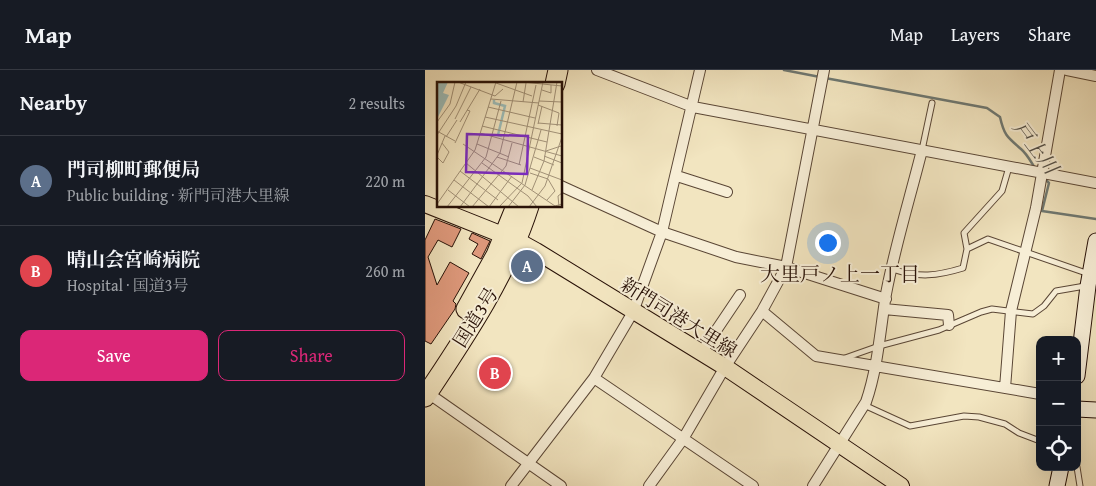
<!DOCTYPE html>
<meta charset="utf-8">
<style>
body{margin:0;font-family:"Gentium Book Plus","Noto Serif JP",serif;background:#242831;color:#f1f3f6}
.controls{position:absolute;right:15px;bottom:15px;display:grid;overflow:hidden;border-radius:10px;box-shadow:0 5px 20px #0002}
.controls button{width:45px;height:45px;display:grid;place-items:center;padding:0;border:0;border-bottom:1px solid #363941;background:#171b24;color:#f1f3f6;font:25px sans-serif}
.you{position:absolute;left:402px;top:172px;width:18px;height:18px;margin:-12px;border:4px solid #fff;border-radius:50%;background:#1a73e8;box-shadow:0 0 0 8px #1a73e833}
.badge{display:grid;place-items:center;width:32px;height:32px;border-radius:50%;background:#db2777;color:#fff;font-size:16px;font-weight:700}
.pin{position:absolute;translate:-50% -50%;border:2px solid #fff;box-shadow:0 1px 5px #0006}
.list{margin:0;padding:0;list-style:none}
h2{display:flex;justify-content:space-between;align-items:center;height:65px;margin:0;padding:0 20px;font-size:21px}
h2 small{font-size:16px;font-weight:400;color:#9ea1a6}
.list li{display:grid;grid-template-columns:32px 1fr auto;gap:15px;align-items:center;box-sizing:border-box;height:90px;padding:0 20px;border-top:1px solid #363941}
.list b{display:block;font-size:19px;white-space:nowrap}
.list p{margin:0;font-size:16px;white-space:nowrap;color:#9ea1a6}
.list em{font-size:16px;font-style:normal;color:#9ea1a6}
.actions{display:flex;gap:10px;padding:15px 20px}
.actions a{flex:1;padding:11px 0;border:1px solid #db2777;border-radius:10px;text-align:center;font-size:18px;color:#db2777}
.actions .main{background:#db2777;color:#fff}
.icon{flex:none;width:28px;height:28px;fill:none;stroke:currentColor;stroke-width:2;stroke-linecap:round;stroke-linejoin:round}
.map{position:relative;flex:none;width:671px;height:416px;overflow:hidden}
header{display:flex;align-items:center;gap:30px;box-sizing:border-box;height:70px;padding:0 25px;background:#171b24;border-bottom:1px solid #363941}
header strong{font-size:24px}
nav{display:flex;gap:28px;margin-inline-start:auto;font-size:18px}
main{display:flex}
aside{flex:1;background:#171b24}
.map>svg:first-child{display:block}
</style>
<header>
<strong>Map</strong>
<nav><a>Map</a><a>Layers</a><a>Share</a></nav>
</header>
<main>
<aside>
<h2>Nearby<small>2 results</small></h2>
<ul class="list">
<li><span class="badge" style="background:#5c6f8a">A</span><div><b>門司柳町郵便局</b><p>Public building · 新門司港大里線</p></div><em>220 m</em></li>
<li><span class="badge" style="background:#e0444e">B</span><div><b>晴山会宮崎病院</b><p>Hospital · 国道3号</p></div><em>260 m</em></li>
</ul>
<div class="actions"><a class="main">Save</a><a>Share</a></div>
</aside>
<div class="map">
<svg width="671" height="416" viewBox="0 0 671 416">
<rect width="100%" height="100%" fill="#f2e5c0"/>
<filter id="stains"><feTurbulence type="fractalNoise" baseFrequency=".004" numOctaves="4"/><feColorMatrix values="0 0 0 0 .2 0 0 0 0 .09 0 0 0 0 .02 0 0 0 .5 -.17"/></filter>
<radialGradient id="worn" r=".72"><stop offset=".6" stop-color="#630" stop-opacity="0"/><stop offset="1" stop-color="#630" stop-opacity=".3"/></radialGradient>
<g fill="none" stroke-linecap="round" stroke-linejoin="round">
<path stroke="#6e7872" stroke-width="2.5" d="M359,0L395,7
M400,8L562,38L575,47C579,65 582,67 596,79C602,84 606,92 610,98
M619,108L624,113L617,141L671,149"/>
</g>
<path fill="#df997c" stroke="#281107" d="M10,149L36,159L27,177L13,170L3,187L12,215L25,192L44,203L28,231L31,234L30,239L6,274L0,271V170Z
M47,163L65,171L56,189L47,184L53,174L44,169Z"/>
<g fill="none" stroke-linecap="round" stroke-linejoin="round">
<g stroke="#5a4635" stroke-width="7">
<path id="lane" d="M497,80L507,33
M542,179L539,163L577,121L584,97
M467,199C494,208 512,206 538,198L542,179L563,169L664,204
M420,288L454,276L514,260L556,242L567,239L608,244L619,236L631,221L660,216
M439,335L485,356L539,346L554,347L580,354L594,363L615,371
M652,397L655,416"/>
</g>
<g stroke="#5a4635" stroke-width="12">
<path id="street" d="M172,0L268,37L671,113
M642,0L671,6
M252,106L302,122
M136,116L237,162L311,187L361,197L461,229
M459,239L523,245L524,255
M337,241L391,286L615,324
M276,283L315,225
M169,308L328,416
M580,318L586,241L611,138L635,0
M0,321L136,416
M86,416L169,308L208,242L237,162L275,0
M224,416L258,369L300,297L337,241L361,197L399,0
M388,416L441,332C453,297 455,261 461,224C470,176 485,128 497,80"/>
</g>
<g stroke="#281107" stroke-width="17">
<path id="secondary" d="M652,306L663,216L671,171
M652,339L671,340
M632,416L636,397"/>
</g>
<g stroke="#281107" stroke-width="18">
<path id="primary" d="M0,134L93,171L111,181L300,297L476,416"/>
</g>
<g stroke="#281107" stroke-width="21">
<path id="highway" d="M130,14L133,0
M41,239L71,185L91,136
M0,327C40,267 82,205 104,136"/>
</g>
<use href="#lane" stroke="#f7eed6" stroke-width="5"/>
<use href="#street" stroke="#f7eed6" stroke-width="10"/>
<use href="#secondary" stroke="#f7eed6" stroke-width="15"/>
<use href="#primary" stroke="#f2e5c0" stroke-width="16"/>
<use href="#highway" stroke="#f2e5c0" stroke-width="19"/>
</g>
<g text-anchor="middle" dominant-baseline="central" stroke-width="4" stroke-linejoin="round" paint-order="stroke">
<g font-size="19" fill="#281107" stroke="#f7eed6">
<text transform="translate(50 247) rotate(-58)">国道3号</text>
<text transform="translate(254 247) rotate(32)">新門司港大里線</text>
</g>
<g font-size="20" font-style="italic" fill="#514d45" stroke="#f7eed6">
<text transform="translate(611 77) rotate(53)">戸上川</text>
</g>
<g font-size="20" fill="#281107" stroke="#f7eed6">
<text x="415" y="203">大里戸ノ上一丁目</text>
</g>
</g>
<g transform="translate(12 12)">
<rect width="125" height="125" fill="#f2e5c0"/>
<path d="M0,0H11L6,11L12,13L0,37Z" fill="#9dbdb9"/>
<path fill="none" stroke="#9dbdb9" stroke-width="2.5" d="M57,18V21L68,24L61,53L65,54"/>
<path fill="none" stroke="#a19076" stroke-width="1" d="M21,0L58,14L66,7M86,0L125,4M59,1L95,14M105,8L114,11V3M54,17L102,21M102,19L125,20M86,20L89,1M101,23L122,31L120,44M51,25L98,36M48,35L125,52M18,37L34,5M0,40L13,22L18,0M23,40L43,7M101,41L125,43M101,42L105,24M45,44L110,60M0,49L18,59M43,51L125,74M0,53L19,24L29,0M9,55L20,38M18,61L33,29L30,28M26,62L118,124L125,122M40,62L72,75M109,69L124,64M0,73L8,54M107,74L125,81M0,75L6,81L12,70L5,61M60,75L84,83M97,75L117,83M29,81L82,125M45,81L91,114L100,125M82,83L99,3M93,86L125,98M23,89L61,118M93,91L111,97L118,109L110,118M17,98L52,125L75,94M11,108L33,125M95,108L107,79L120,0M0,122L38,68L59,0M10,125L49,75L64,19M23,125L63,71L80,0M35,125L69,84L75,61M62,125L85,101L106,0M71,125L88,103L104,48M92,125L108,104L125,55M122,125L121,114L125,111"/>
<path fill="#7b2cbf" fill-opacity="0.15" stroke="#7b2cbf" stroke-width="2.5" d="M30,52L91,54L90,92L29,90Z"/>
<rect width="125" height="125" fill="none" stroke="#281107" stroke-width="2.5"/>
</g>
<rect width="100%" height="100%" filter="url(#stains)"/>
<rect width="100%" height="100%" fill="url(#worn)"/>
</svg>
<div class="controls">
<button>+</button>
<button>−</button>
<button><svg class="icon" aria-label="locate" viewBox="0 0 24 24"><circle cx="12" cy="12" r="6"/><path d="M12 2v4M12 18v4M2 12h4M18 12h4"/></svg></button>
</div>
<div class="you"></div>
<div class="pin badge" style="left:102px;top:196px;background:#5c6f8a">A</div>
<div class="pin badge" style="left:70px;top:303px;background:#e0444e">B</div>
</div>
</main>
